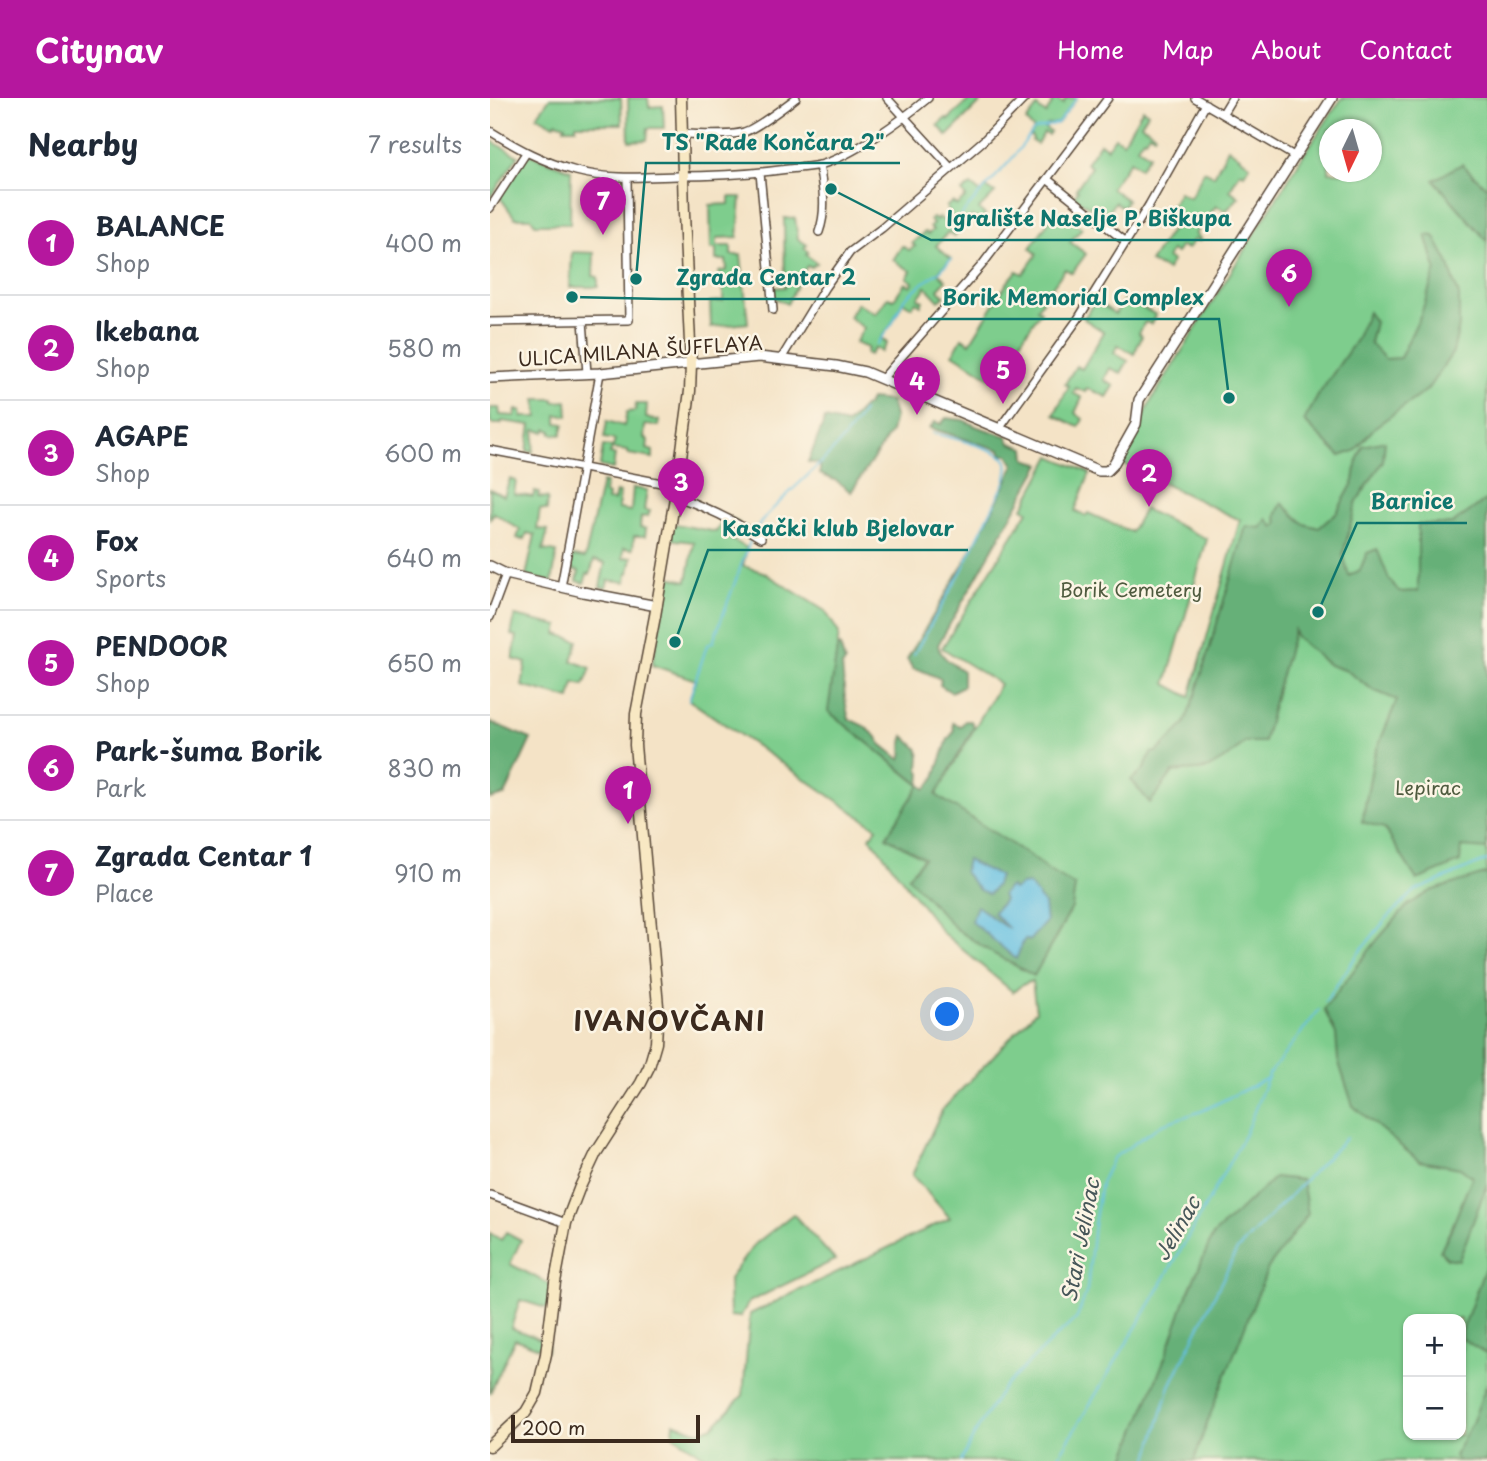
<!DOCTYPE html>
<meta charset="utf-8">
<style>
body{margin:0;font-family:"Playpen Sans",sans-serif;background:#f2f2f3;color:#1f2937}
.controls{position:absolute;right:21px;bottom:21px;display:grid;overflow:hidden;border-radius:14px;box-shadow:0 2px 5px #0004}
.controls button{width:63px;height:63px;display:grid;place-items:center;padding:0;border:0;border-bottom:2px solid #e0e1e3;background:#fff;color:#1f2937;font:35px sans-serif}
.compass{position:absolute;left:829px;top:21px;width:63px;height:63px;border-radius:50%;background:#fff;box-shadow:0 2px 5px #0004;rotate:185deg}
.scale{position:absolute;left:21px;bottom:18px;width:189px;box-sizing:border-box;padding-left:7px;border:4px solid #3b2a1e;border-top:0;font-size:19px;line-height:24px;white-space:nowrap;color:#3b2a1e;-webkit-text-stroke:5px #fcf5e5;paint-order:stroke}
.you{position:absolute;left:458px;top:917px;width:24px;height:24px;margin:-18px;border:5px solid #fff;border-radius:50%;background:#1a73e8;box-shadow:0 0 0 10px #1a73e833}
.badge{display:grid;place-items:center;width:46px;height:46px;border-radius:50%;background:#b5179e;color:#fff;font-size:23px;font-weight:700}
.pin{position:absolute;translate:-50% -58px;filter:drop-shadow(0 2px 4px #0008)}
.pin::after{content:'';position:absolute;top:37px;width:24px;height:21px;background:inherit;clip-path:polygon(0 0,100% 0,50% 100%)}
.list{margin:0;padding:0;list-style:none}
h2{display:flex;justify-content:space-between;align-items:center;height:91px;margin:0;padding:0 28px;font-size:30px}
h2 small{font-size:23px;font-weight:400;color:#747a83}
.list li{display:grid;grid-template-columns:46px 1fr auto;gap:21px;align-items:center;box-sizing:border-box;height:105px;padding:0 28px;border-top:2px solid #e0e1e3}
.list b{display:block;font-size:26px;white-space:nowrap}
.list p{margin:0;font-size:23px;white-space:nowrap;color:#747a83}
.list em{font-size:23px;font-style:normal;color:#747a83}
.map{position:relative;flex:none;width:997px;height:1363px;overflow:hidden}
header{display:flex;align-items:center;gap:42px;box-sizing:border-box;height:98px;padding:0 35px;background:#b5179e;color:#fff}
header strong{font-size:33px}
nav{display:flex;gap:38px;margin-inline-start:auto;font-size:24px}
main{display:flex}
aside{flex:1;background:#fff}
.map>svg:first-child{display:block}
</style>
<header>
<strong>Citynav</strong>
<nav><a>Home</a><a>Map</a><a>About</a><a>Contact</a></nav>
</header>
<main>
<aside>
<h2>Nearby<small>7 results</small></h2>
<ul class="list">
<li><span class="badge">1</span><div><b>BALANCE</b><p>Shop</p></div><em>400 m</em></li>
<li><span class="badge">2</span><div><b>Ikebana</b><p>Shop</p></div><em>580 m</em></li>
<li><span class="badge">3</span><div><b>AGAPE</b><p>Shop</p></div><em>600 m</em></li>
<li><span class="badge">4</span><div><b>Fox</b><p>Sports</p></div><em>640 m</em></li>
<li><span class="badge">5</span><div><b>PENDOOR</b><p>Shop</p></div><em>650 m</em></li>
<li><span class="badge">6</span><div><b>Park-šuma Borik</b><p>Park</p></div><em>830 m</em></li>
<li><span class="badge">7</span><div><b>Zgrada Centar 1</b><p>Place</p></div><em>910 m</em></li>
</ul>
</aside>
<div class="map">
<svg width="997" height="1363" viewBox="0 0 997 1363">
<rect width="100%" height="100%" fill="#fcf5e5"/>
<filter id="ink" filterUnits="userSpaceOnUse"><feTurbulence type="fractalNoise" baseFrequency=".0143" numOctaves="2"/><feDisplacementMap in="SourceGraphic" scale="14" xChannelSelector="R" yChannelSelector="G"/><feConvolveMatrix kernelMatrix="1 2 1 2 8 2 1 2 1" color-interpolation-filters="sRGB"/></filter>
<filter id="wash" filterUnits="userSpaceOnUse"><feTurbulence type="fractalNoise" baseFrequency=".00686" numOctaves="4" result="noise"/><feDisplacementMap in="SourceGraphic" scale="28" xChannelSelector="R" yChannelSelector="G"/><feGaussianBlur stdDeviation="1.57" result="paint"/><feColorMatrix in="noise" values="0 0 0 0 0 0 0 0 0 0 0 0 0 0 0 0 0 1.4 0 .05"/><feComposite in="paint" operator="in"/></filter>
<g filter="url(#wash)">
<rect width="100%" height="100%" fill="#f4e3c6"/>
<path fill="#7ecd8d" stroke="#5c7c56" stroke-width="2" fill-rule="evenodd" d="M60,0H131L132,26H86V30H74L75,27L66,24L64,27L47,18Z
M138,0H158L159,9L173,8L174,30H158L157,42L139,43Z
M481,0H495L457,38L448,27L456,20L458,22Z
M565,0L573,6L576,0H587L568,25L557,27L555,30L560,34L558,37L554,35L547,46L542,43L543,41L540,37L544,32L536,23L547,9L556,16Z
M852,0H997V1363H222L183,1337L184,1325L208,1334L224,1328L253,1297L260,1216L460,1120L422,1077L452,1012L546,913L542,883L532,887L523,894L453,835L380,739L387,730L199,602L206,582L162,567L179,479L197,483L204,444L178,441L180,425L226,434L235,418L249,425L239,440L257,450L253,468L273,474L335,513L349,535L339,613L427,685L446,697L510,586L452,550L538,413L533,410L561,358L600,375L585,413L596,418L598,415L641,434L654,411L717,441L676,586L700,599L750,422L633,366L661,303L812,59ZM839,32H881V74H839ZM918,1221H971V1337H918Z
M653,11L658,15L651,26L665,36L664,38L659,35L655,41L653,40L647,49L659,57L650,70L640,63L621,90L637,102L633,109L625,104L614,119L584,99L588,92L586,91L601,69L596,65L610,45L617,50L625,39L633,44Z
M0,42L28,58L0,100Z
M738,50L760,67L754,76L750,74L740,92L749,99L736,113L726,108L705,136L711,141L709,143L704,141L698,151L691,148L686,155L681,153L677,160L682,163L677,172L660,164L691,117L680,110L689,94L700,100L714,73L724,78Z
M36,55L81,72L80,126H45L41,120H25L9,98Z
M481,87L491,95L496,89L505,95L489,111L495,117L489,124L482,118L464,139L458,134L446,148L461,161L448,174L456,182L448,191L455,198L449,203L436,189L428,200L433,203L431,207L426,204L422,209L413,204L402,226L391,240L397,245L391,254L385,250L379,257L376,255L378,250L365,245L374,230L359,219L367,205L386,216L398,199L404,201L415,185L421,188L423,184L417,180L421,173L403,162L412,148L419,152L425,148L422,145L435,134L438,136L443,132L440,129L443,126L440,122L443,120L446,122L449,119L454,123L461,116L456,109L462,104L467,107L476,99L472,94Z
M239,99H251L248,139L227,140V148H241V157H251L258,225L221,229L220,204L233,203V181L229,180V174L237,172L236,162H226V151H221L220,107L239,106Z
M566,113L592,130L580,144L596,156L582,175L575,171L550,206L547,211L551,213L523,254L510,247L505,257L513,263L502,281L463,256L472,240L480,245L517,185L527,173L533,176L547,156L540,150Z
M294,120H305L308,141L317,147L314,150L318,154L316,157L327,165L321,169L317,168C309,180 304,193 297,206L281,198V190L295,189Z
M82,154L104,155L103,178L108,179V189H80Z
M635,200L666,217L661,226L655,224L649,235L652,238L644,256L628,247L624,255L638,263L631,275L620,270L614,282L624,288L617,299L597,290L595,294L586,290L583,295L592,300L585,315L593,321L589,329L564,317L579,288L575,286L586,268L592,271L614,234L594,221L605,202L625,216Z
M46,301H64V304L77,303L78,318L67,317V325L74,326L71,337L61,336L62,333L56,331L55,334L45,332L43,354L37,353L41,327L12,323L11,326H2L0,323V310H9L10,317L25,318L26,312H31L32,319H48Z
M146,306H157L156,320L170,323L169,328L155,327L154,340L158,342L157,351L163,353V360L138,356V353L122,351L120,356L125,357L123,371L110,368L113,348L123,349L125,342L114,340L117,323L134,328L137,314L145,313Z
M20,381L26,383L24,396L43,399L45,393L49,394L48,399L58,400L57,412L50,411L47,431L58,432L53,452L67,454L62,484L36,478L45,437L37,435L35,441L33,440L32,442L27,440L30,432L4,415L0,421V391L14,398Z
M112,384L116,385L114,395L118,397L117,402L124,403L126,394L130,395L128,411L141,413L143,390L157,392L154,412L160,413L158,418L151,419L150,429L156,431L155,438H144L143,451L134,450L133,460L142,459L139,475H137L136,484L118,482L116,490L110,489L115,465L104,462L100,476H97L94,485L87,483L89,473L79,471L83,458L95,460Z
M25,518L69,528L67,536L88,543L82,563L101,570L94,587L84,585L80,601L32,588L36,565L23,561L27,538L21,537Z
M303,1116L345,1162L259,1204L250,1219L240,1218L239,1181L264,1147Z
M16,1134L31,1142L20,1166L65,1189L62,1212L30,1202L21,1230L58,1244L57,1253L25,1241L0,1295V1135L11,1142Z"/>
<path fill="#66b078" stroke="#506d4b" stroke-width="2" d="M972,66L997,90V143L944,82Z
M936,137L944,138L958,164L969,198V228L963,254L937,292L885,329L865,353L850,358L814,323L829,296L866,242L878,214L885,224L880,245L895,261L910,260L931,216L946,171Z
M380,301L401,303L405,318L401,334L361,394L347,383L330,376V366L318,364L335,321L357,326L375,308H377Z
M456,320L473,322L488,329L517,338L520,345L535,350L536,361L551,366L448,547C450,559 463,566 473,573V588L461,594L450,587L451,581L433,573L423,571L417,561C455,498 494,435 524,367L518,357H512L510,352L440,330L445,324L451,326Z
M895,343L893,363L866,405L853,457L859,478L870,472L877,455L887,451L899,481L909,494L928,493V426H962L997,401V751L971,749L970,764L927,782L894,730L872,724L884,658L907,602L883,592L857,573L839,567L806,539L804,532L788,587L774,644H755L741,657L717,671L683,674L660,705L641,682L654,671L661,655L668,653L694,627L706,595L756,428L771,430L777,421L784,429L788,426L786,417L792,405L814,426L829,430L847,414L864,383L867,363L873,348Z
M350,548L355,565L352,568C354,585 354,605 359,621L374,628L386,638L391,646L411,662C415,653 409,648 414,638L427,650L430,658L429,671L431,676L430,687L436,691L445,679L458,641L464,634L463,625L471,628L475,623H481L484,629L446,697L543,760L558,772L585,788L582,810L544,878L504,856L466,831L418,779L434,760L396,739L430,687L338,613L347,550Z
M0,624L41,641L15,697L0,701Z
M997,775V1086L969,1162L957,1160L950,1153L962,1129L982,1079L970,1070L929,1063L863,1008L848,962L846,936L834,911L888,841L918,807L941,793Z
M785,1079L812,1082L818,1116L778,1170L717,1325L704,1363H634L676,1257L695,1202L723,1137Z
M997,1164V1256L971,1240V1236Z
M997,1285V1363H968L964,1358L982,1325Z"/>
<path fill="#64c0e2" stroke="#507580" stroke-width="2" d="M477,762L509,778L506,787L499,796L489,792L474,774Z
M539,786L554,806L556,824L539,843L535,841C531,846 529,855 526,861L481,823L487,808C495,813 510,827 517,829L503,815L514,802L512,797L518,789H521L523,792L531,787Z"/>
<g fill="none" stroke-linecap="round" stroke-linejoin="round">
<path stroke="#64c0e2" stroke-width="2" d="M462,129L478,109L520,63L544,32L568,25L587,0
M387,246L402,226L414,201L428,189L451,172L461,161
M265,433C273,419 286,408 297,397C324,371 354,346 373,313
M424,556L471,474L515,384C516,378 520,367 516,362C508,350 458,339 443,335
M199,602L217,547L223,544L262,438
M835,904L867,857L898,819L925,793L997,762
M471,1363L489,1328L513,1290L561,1243L587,1220L597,1192L604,1127L611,1085L623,1060L672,1026L712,1013L778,980
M566,1363L663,1201L721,1098L755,1036L779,976L829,912
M657,1363L680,1288L747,1152L856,1040"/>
</g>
</g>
<g filter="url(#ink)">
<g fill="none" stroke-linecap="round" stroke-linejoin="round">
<g stroke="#574637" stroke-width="10">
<path id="minor" d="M397,0L461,70
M705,0L804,58
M733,15L742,0
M0,33C29,51 53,64 86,73C120,82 153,79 187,78C224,78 261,76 298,71C309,70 320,69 330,67C362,58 412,22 438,0
M192,36C209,36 238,39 254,34C266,31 295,8 306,0
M329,67C333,89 337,112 329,134
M270,75L283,212
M557,81L636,144
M0,110L36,55
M93,223L97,275
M0,224L139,222L137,80
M291,261L335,189L360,154L392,130L494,42L535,0
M392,281L492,167L618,0
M509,331L588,221L659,107L716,6
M0,352L187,388
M185,398C216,409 243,422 271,440
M71,489L110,275
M0,519L16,476
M0,1097L76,1125"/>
</g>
<g stroke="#574637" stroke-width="12">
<path id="tertiary" d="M0,280L110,275L269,259L346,268L375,274L609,373H617L623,367L646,326L649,302L842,0
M0,468L16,476L93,494L167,508"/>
</g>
<g stroke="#574637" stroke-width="13">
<path id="secondary" d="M0,1348L36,1314L47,1295L56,1256L65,1184L76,1125L89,1091L106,1055L151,985L159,969L166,945L168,908L145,647L146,616L165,518L187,388L200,293L201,266L194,116L191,0"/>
</g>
<use href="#minor" stroke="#fff" stroke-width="7"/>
<use href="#tertiary" stroke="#fff" stroke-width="9"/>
<use href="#secondary" stroke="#f8e8c3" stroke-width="10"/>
</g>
</g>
<g text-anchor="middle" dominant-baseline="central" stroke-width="5" stroke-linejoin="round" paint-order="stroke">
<g font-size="19" fill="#3b2a1e" stroke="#fcf5e5">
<text transform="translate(150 252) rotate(-4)">ULICA MILANA ŠUFFLAYA</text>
</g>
<g font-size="19" fill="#4f5b3f" stroke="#fcf5e5">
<text x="641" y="491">Borik Cemetery</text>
<text x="938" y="689">Lepirac</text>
</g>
<g font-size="21" font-style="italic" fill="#475759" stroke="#fcf5e5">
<text transform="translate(686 1130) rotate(-60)">Jelinac</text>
<text transform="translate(589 1142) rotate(-79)">Stari Jelinac</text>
</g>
<g font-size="26" font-weight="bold" letter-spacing="2" fill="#3b2a1e" stroke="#fcf5e5">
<text x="180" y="922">IVANOVČANI</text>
</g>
</g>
<path fill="none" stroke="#0f766e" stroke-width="2.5" d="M146 181L156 65H410M341 91L441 142H757M82 199L172 201H380M739 300L729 221H438M828 514L867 425H977M185 544L218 452H478"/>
<g fill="#0f766e" stroke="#fcf5e5" stroke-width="2.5">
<circle cx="146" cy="181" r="7"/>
<circle cx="341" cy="91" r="7"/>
<circle cx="82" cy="199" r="7"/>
<circle cx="739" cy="300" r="7"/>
<circle cx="828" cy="514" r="7"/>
<circle cx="185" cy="544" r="7"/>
</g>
<g font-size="21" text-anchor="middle" font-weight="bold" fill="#0f766e" stroke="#fcf5e5" stroke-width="5" stroke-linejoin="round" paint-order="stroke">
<text x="283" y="52">TS "Rade Končara 2"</text>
<text x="599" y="128">Igralište Naselje P. Biškupa</text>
<text x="276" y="187">Zgrada Centar 2</text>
<text x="583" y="207">Borik Memorial Complex</text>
<text x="922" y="411">Barnice</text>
<text x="348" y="438">Kasački klub Bjelovar</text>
</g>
</svg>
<div class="controls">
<button>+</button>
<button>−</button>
</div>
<svg class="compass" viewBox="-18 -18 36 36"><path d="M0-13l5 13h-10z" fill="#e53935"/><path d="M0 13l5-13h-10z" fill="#747a83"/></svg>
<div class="scale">200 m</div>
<div class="you"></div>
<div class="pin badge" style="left:138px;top:726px">1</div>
<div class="pin badge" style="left:659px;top:409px">2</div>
<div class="pin badge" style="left:191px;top:418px">3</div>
<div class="pin badge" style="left:427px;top:317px">4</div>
<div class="pin badge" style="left:513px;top:306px">5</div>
<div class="pin badge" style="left:799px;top:209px">6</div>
<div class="pin badge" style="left:113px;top:137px">7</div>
</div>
</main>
